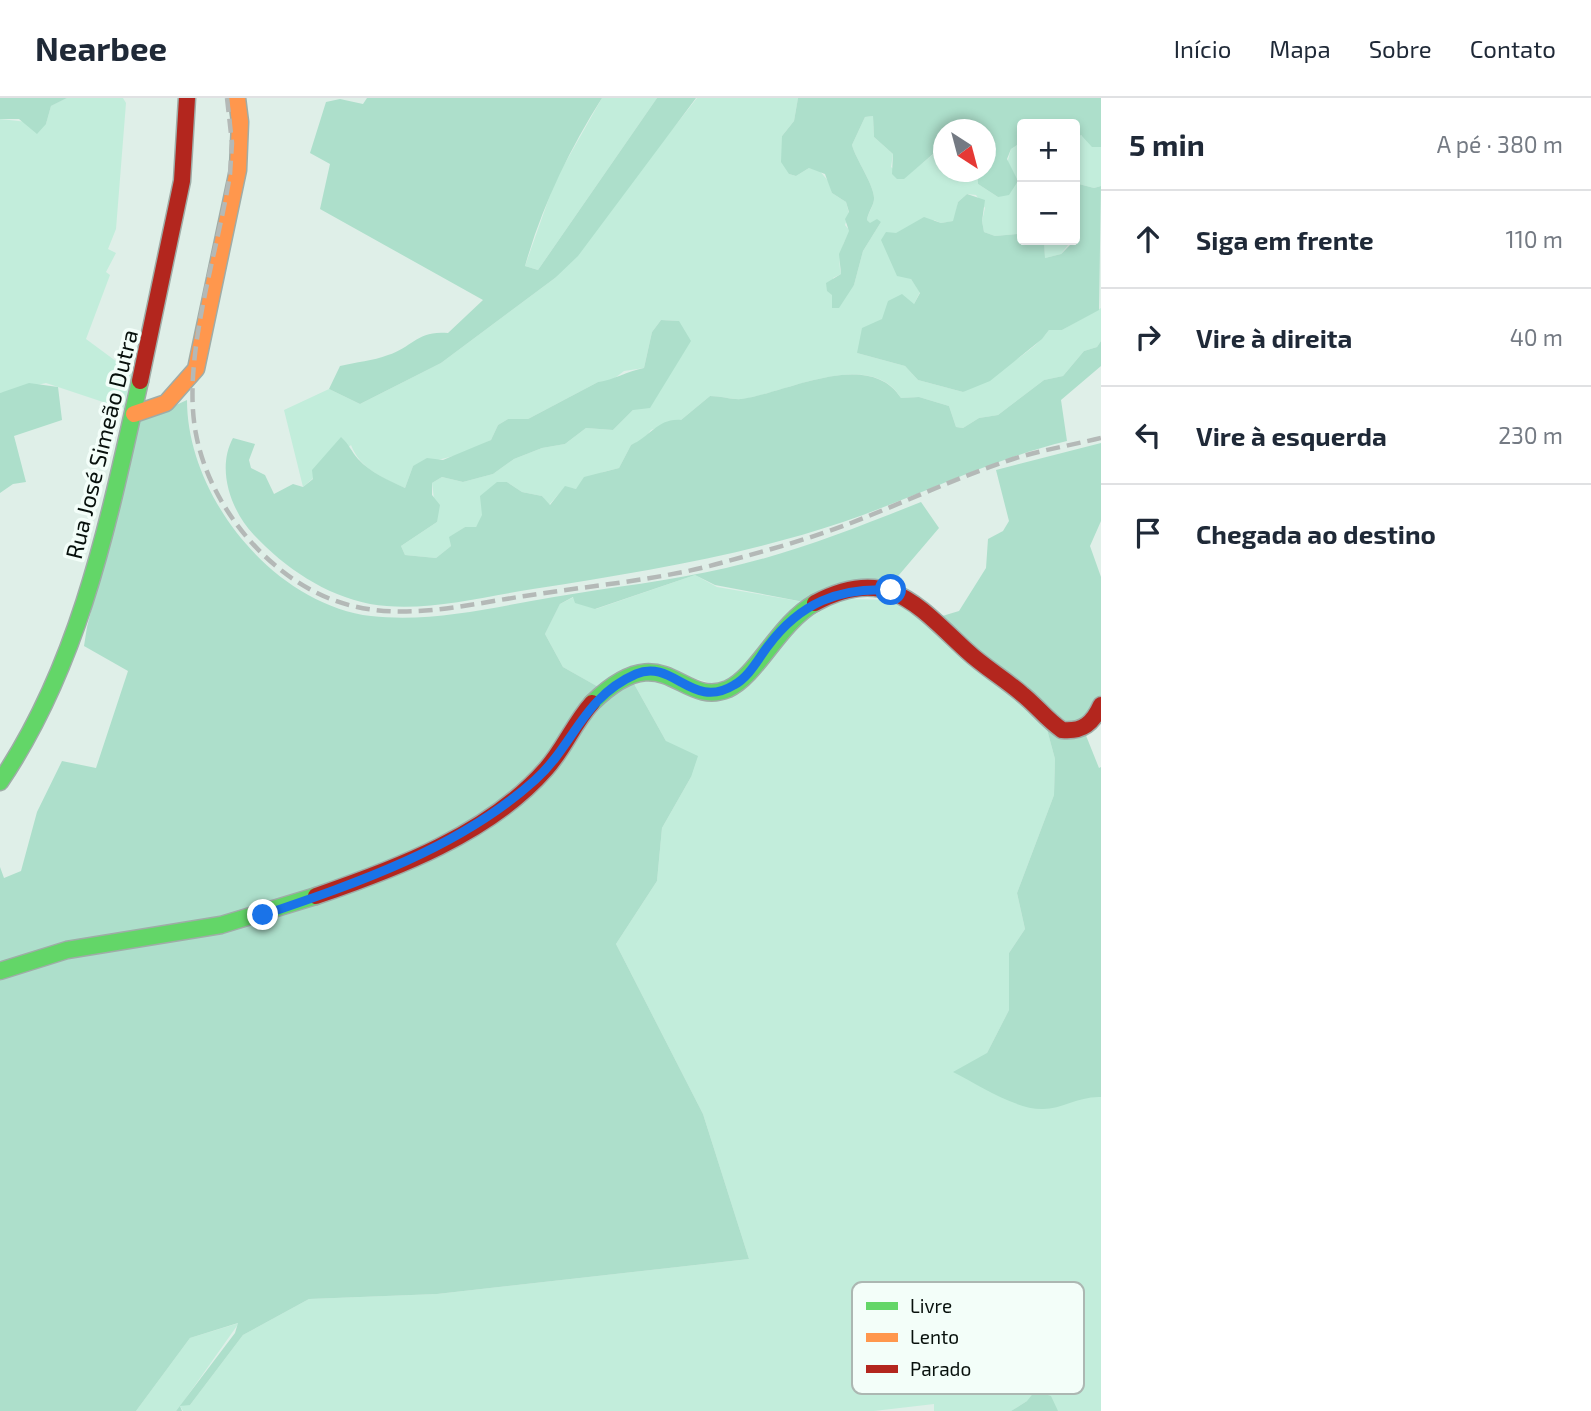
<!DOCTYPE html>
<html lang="pt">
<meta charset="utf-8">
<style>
body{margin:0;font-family:"Exo 2",sans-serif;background:#f6f6f7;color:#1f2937}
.controls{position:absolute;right:21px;top:21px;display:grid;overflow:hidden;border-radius:7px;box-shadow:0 4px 10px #0003}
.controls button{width:63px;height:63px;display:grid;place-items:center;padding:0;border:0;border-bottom:2px solid #e0e1e3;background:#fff;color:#1f2937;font:35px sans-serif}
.compass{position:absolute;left:933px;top:21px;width:63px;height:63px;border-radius:50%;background:#fff;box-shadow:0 4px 10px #0003;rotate:144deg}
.stop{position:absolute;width:21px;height:21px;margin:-16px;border:5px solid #1a73e8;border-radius:50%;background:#fff}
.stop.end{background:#1a73e8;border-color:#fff;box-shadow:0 2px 7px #0008}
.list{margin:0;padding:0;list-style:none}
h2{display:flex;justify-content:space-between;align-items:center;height:91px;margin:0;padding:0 28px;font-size:30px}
h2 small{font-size:23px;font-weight:400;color:#747a83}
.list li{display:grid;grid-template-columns:46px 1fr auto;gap:21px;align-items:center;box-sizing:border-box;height:98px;padding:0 28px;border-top:2px solid #e0e1e3}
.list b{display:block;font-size:26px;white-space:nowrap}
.list em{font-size:23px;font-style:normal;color:#747a83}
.icon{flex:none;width:38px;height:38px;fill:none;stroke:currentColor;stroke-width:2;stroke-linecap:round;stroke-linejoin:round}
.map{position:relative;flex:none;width:1101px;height:1313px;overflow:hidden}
header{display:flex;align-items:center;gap:42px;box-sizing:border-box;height:98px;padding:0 35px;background:#fff;border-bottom:2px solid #e0e1e3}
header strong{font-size:33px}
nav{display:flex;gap:38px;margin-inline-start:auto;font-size:24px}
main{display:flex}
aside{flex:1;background:#fff}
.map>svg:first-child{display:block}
</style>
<header>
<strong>Nearbee</strong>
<nav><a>Início</a><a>Mapa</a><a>Sobre</a><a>Contato</a></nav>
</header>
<main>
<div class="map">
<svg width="1101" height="1313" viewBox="0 0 1101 1313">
<rect width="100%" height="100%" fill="#dfefe8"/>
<path fill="#c2eddb" d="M67,0H123L126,5L116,131L108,151L116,155L106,174L110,177L86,241L132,275L124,311L46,285L0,295V21L46,26L51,8Z
M602,0H657L538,172L525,168L555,83Z
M697,0H798L794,23L782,38L789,76L796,78L809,70L818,71L830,85L832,95L846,104L849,115L845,127L850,133C842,146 837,161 841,176L833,180L832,210L854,187L863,153L881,124L870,126L867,122C868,115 874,107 874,101C875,88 856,62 852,47L865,19L873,18L874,39L893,56L891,69L904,80L941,50L944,74H977L978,86L998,99L1011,51L1022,44V141L1017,136L995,138L984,134L982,123L985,110L976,97L967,96L958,104L954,123L941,125L934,122L911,181L920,194L914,206L882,221L857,255L905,268L918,282L963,294C991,276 1029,259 1049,232H1062L1101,210V243L1097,249L1084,253L1063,278L1044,282L998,317L979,320L963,330L956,329L949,308L919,299L901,300C871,250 787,294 743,301C733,302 721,298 710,298L681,322L651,332L643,342L631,347L619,370L603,374L576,391L565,389L549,407L542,398L522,394L507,384L476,429H465L450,439L451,448L436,460L405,457L401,448L437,424L432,385L442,379L463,384L493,376L514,361L542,350L565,346L586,330L613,332L633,312L679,223L661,222L652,234L644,270L624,273L611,283L598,284L528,321H508L498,327L491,342L466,355L413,368L405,390C383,380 360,371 351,347L303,389L284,312L329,291L360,306L441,265L555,180Z
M1080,37L1101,49V88L1094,90L1075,85V42Z
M1044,142H1072L1061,156L1045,160Z
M695,477L717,489L804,504L724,589L666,572L600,590L563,569L545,536L560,506L574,499L596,511Z
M841,501L904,502L1045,624L1055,661L1054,697L1017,795L1025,831L1009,855V912L987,955L1083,998L1101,999V1313H1058L1027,1303L1011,1313H934V1306L874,1313H183L180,1308L176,1313H136L190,1240L239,1225L181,1307H190L243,1237L309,1201L437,1196L749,1161L703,1016L616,846L657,783L662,730L691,679L666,643L633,584L652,578L709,600L783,535Z"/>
<path fill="#addfcb" d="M0,0H67L51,8L46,26L37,36L19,21H0Z
M367,0H602C569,52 542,108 525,168L538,172L657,0H696L578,158L555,180L441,265L360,306L329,291L340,268C356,264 373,263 388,257C413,249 417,232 448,235L483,202L320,111L330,66L310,55L326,4L340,1L363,6Z
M798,0H1101V49H1092L1081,37L1075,42V26H1022V44L1011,51L1007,61L1018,83L1009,97L998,99L978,86L977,74H986V32H944L943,56L940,50L904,81H897L892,76L893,56L874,39L873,18L865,19L852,47C856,62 875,88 874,101C874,107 868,114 867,122L870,125L877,121L881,124L863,153L854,187L839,210H832V197L827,193L826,185L841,176L839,156L849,133L845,121L849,114L846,104L832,95L825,76L809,70L796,78L789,76L781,64L782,38L794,23Z
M1075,85L1094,90L1101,88L1099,212L1062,232H1049L1042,241L990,283L963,294L918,282L905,268L857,255L862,230L882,221L888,203L902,196L914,206L920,195L911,181L897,178L881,142L886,134L896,135L924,119L941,125L953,123L958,104L967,96L985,102L982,123L984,134L995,138L1017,136L1023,142H1044L1045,160L1061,156L1075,142Z
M661,222L679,223L691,243L650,310L633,312L613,332L586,330L565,346L542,350L514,361L493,376L463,384L442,379L432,385V397L440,407L437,424L401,448L405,457L436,460L451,448L449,439L465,429H476L482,417L480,398L497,384H507L522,394L542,398L550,407L565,388L576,391L584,379L619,370L631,347C650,339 658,320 681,322L710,298C721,298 733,302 742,301C788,294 869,250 901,300L919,299L949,308L956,329L963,330L979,320L998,317L1044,282L1063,278L1084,253L1097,249L1101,243V268L1061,302L1067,343C989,362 919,398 843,424C742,458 639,474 533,491C482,499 423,515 370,506C325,497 285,470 254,437C231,413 216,371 233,340L255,346L249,362L251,370L265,377L274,396L293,386L303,389L313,381L312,372L341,339C349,346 351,353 358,361C371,375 388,382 405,390L413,368L427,360L443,362L491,342L498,327L508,321H528L598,284C614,282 627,273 644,270L652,234Z
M29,285L58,289L62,322L14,338L26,384L13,386L0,395V295Z
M187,302C187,398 273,506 371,518C432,525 495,509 554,499C612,489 670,483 726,470C793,455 858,429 921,404L939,430L893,484L804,504L715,487L695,477L595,511L575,505L573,499L560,506L545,536L563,569L609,595L633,584L666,643L698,658L691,679L662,730L657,783L616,846L703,1016L749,1161L437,1196L309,1201L243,1237L190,1307L180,1308L182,1313H176L235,1235L238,1225L190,1240L136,1313H0V769L4,780L21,773L37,714L62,663L96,670L128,573L84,548L87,529L139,324Z
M1101,345V423L1090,448L1101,479V597L1075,631L939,519L959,513L986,470L988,441L1003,433L1009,423L996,372Z
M1045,624L1085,635L1099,670L1101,669V999C1079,998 1062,1011 1043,1011C1016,1012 977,986 953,974L987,955L1009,912V855L1025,831L1017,795L1054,697L1055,661Z
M1035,1293L1051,1298L1058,1313H1011L1027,1303Z"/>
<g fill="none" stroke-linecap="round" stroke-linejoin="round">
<g stroke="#9faca7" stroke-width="19">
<path id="fast" d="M592,605C665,534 680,611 728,591C757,578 779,525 815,505
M0,684C81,564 109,421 140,283
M0,873L67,852L221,827L316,798"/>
</g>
<g stroke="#9faca7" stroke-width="19">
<path id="slow" d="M134,316L166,305L196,271L238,72L240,24L237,0"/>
</g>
<g stroke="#9faca7" stroke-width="19">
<path id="jam" d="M140,283L182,83L187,0
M815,505C888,466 918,508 967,553C984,569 1005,581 1022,596C1036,607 1047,622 1062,632C1083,634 1093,625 1101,607
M316,798C395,771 489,736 546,671C564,651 574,625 592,605"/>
</g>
<use href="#fast" stroke="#63d668" stroke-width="16"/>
<use href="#slow" stroke="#ff974d" stroke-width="16"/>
<use href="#jam" stroke="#b3261e" stroke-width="16"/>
<path stroke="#b4b9b7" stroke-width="4.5" stroke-dasharray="14 7" stroke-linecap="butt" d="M227,0L232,45L230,76C218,154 181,260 196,336C210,412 276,490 353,508C409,522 470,506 525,498C593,487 663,482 728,463C769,452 812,440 851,425C905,404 958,379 1013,361C1042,352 1072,347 1101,340"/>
</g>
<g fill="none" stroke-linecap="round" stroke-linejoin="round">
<path stroke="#1a73e8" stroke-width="9" d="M263,817C357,785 460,750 535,682C574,647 583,599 636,576C673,560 692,613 734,587C749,579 758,561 768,548C800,505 839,489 891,492"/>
</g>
<g text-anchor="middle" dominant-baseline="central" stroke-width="7" stroke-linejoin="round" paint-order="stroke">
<g font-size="23" fill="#07100c" stroke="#f3fef9">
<text transform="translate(101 346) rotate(-76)">Rua José Simeão Dutra</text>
</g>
</g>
<rect x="852" y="1184" width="232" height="112" rx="10" fill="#f3fef9" stroke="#acb7b2" stroke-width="2"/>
<rect x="866" y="1204" width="32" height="8" fill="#63d668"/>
<rect x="866" y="1235" width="32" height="9" fill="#ff974d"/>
<rect x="866" y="1267" width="32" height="8" fill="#b3261e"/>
<g font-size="19" fill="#07100c">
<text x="910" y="1215">Livre</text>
<text x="910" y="1246">Lento</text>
<text x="910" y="1278">Parado</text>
</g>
</svg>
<div class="controls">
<button>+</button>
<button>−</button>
</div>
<svg class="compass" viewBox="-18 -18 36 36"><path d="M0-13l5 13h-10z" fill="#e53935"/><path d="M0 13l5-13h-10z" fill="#747a83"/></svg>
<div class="stop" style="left:891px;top:492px"></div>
<div class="stop end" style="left:263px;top:817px"></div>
</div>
<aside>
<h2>5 min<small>A pé · 380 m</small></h2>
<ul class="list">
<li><svg class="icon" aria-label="ahead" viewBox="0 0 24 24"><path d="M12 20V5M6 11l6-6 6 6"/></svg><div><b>Siga em frente</b></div><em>110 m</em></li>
<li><svg class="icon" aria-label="right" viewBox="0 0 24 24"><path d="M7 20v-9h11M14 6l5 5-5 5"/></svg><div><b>Vire à direita</b></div><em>40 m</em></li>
<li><svg class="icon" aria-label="left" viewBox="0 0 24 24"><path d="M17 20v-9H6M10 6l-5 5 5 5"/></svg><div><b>Vire à esquerda</b></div><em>230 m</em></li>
<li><svg class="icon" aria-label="arrive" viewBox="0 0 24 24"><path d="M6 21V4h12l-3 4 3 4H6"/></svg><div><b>Chegada ao destino</b></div></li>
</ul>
</aside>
</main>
